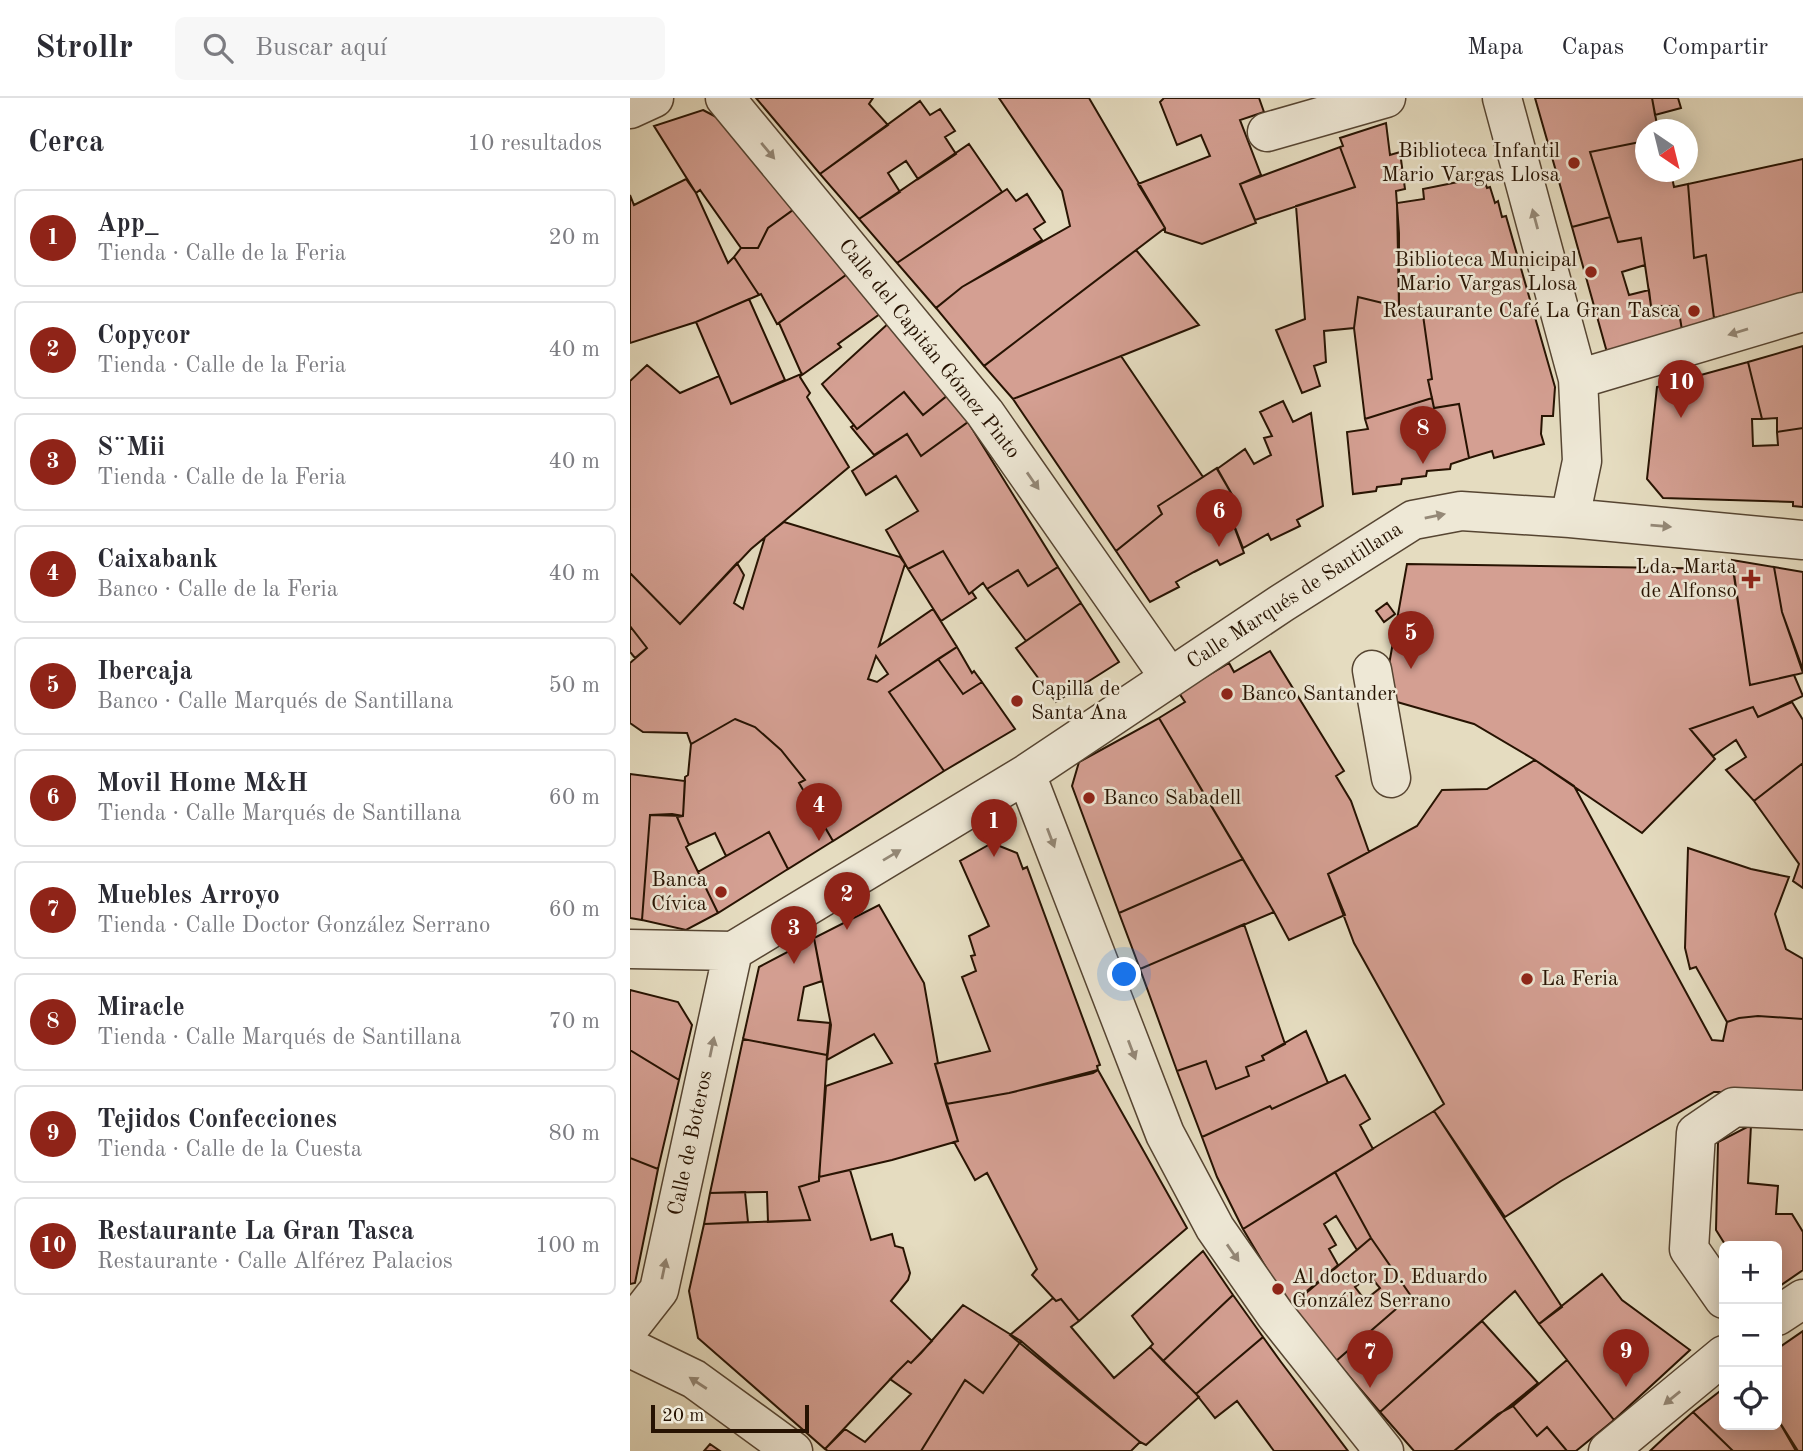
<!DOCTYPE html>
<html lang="es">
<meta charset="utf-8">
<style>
body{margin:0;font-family:"Old Standard TT",serif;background:#f7f7f7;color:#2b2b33}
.controls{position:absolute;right:21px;bottom:21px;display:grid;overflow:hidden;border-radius:10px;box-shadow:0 4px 18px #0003}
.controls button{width:63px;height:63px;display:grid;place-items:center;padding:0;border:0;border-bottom:2px solid #e1e1e2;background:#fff;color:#2b2b33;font:35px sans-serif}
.compass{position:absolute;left:1005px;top:21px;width:63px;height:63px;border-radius:50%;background:#fff;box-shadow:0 4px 18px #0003;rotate:145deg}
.scale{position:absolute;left:21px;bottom:18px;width:158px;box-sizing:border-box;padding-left:7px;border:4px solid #271302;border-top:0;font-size:19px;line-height:24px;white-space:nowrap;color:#271302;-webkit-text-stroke:5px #eee8d6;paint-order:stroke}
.you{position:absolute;left:495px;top:877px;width:24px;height:24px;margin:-18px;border:5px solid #fff;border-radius:50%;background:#1a73e8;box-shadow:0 0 0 10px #1a73e833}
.badge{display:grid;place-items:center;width:46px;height:46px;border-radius:50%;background:#8f2418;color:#fff;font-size:23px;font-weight:700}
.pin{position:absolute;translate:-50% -58px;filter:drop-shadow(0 2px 4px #0008)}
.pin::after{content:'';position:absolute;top:37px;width:24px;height:21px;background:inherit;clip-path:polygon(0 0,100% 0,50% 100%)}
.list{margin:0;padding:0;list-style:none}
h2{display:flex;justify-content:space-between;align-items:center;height:91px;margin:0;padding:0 28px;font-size:30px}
h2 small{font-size:23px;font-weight:400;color:#7c7c81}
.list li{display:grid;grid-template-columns:46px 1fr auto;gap:21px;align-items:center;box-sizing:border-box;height:98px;margin:0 14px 14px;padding:0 14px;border:2px solid #e1e1e2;border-radius:10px}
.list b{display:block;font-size:26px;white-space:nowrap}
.list p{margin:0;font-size:23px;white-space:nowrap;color:#7c7c81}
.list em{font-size:23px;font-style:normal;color:#7c7c81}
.icon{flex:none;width:38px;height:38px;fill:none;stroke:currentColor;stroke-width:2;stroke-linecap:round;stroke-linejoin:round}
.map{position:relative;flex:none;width:1173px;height:1353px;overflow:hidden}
header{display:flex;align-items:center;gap:42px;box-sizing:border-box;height:98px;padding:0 35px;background:#fff;border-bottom:2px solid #e1e1e2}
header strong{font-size:33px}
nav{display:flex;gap:38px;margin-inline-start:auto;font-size:24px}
.search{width:490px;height:63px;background:#f7f7f7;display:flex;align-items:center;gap:18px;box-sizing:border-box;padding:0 24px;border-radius:10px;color:#7c7c81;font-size:26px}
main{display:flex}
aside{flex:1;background:#fff}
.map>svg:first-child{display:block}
</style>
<header>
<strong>Strollr</strong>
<div class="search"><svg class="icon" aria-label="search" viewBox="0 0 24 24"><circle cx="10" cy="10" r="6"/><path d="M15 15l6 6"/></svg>Buscar aquí</div>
<nav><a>Mapa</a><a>Capas</a><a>Compartir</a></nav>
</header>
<main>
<aside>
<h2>Cerca<small>10 resultados</small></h2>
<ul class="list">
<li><span class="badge">1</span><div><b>App_</b><p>Tienda · Calle de la Feria</p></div><em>20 m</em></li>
<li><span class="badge">2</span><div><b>Copycor</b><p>Tienda · Calle de la Feria</p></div><em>40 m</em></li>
<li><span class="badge">3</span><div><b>S¨Mii</b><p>Tienda · Calle de la Feria</p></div><em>40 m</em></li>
<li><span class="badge">4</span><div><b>Caixabank</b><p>Banco · Calle de la Feria</p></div><em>40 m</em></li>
<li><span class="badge">5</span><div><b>Ibercaja</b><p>Banco · Calle Marqués de Santillana</p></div><em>50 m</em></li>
<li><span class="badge">6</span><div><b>Movil Home M&amp;H</b><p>Tienda · Calle Marqués de Santillana</p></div><em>60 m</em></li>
<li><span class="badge">7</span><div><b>Muebles Arroyo</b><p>Tienda · Calle Doctor González Serrano</p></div><em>60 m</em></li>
<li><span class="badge">8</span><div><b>Miracle</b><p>Tienda · Calle Marqués de Santillana</p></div><em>70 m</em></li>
<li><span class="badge">9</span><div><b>Tejidos Confecciones</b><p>Tienda · Calle de la Cuesta</p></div><em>80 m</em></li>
<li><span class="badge">10</span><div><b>Restaurante La Gran Tasca</b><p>Restaurante · Calle Alférez Palacios</p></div><em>100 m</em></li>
</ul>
</aside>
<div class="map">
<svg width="1173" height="1353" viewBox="0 0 1173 1353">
<rect width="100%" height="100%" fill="#e5dcc0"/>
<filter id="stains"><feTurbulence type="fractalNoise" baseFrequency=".00286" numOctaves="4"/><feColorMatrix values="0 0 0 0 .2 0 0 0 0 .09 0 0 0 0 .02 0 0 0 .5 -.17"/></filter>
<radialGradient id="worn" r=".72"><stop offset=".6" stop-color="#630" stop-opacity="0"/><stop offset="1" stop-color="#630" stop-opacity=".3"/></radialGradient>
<path fill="#d49f92" stroke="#271302" stroke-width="2" fill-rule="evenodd" d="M126,0H243L239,6L258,27L190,76Z
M369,0H459L535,130L354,268L306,210L332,189L440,128L432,93Z
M534,0H629L634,14L610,22L631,77L610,86L626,125L572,146L535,134V130L508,86L580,58L571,37L547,47L530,4Z
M905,0H1022L1028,32H1015V43L960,54L980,119L942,129Z
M1022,0H1048L1051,10L1025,17Z
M290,3L300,17L310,11L325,33L315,39L326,56L288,81L276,63L258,75L270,94L229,121L190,76Z
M73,12L111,32L174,104L138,130L128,150H111L70,92L66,95L24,28Z
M756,25L760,57L770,54L775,91L766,93L769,135V209L728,199L724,230L694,233L696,264L684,268L690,288L672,295L646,232L675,221L666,108L725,89L710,49L713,48L710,40Z
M1015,43V74H1041L1044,89L1058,86L1064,160L1076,157L1084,220L1052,232L1048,208H1021L1011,140L988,144L960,54Z
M339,46L372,94L267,165L229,121Z
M710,49L725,89L625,122L610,86Z
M1173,61V198L1084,220L1076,157L1064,160L1058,86Z
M853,79L857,90L860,89L865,105L868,103L872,119L876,118L925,289L923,318H912L911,336L914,346L864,360L862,353L839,360L829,306L804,310L798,282L802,281L792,210L769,209L767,105L794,101L793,91Z
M56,81L66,95L98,165L104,159L129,197L66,224L0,245V97L4,107Z
M377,91L386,103L397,96L415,124L404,131L412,142L332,189L306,210L267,165Z
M174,104L223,172L147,226L131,196L129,197L104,159L111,150H128L138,130Z
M980,119L988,144L1011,140L1015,167L992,174L999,197L1019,192L1021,208H1048L1052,232L978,258L942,129Z
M506,152L569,227L383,301L354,268Z
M223,172L254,213L208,246L211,249L172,277L149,225Z
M728,199L769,209L792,210L802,281L798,282L802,300L735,321L724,230Z
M119,201L155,282L101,306L66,224Z
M261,223L318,297L293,317L274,294L227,331L192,286Z
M1173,248V330L1147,334V320L1132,321L1118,264Z
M491,258L573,379L528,408L532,416L486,453L383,301Z
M1118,264L1132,321H1122L1123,348L1148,347L1147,334L1173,330V409L1163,408V404L1033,400L1017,381L1027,289Z
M17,267L50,295L89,278L101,306L171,276L170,279L180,295L177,299L219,369L121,451L50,526L0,475V283Z
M274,294L293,317L318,297L338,324L291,358L277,336L244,357L221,329L224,327L227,331Z
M802,300L804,310L829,306L839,360L821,366L820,371L797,373L796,378L772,381L771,386L747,389L746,393L723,396L717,334L738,331L735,321Z
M653,303L663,324L681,315L693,408L667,422L670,428L641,442L638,436L613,450L595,404L604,400L587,371L615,351L624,366L641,357L634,340L642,338L630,314Z
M338,324L428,469L398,488L388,472L357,491L353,485L339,496L313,453L278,471L256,432L288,413L266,378L236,397L222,373L277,336L291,358Z
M587,370L604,400L595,404L614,455L590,467L587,462L564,474L546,484L549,489L520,504L486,453L532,416L528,408Z
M154,424L270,459L275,466L249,548L303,511L327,549L259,594L314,673L203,743L169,685L175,682L151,652L125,629L105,621L61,646L57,635L13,634L0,625V565L17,550L0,528V475L50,526L107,465L114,477L104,505L113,511L135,439ZM246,558L258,576L247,584L238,581Z
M313,453L339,496L342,494L346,500L311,523L278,471Z
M1102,462L1144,469L1152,514L1173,575L1120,587Z
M777,466L1103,471L1120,587L1164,577L1173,598L1128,619L1123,609L1060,631L1085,661L1012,735L905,662L844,626L753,600Z
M428,469L451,505L396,543L357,491L388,472L398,488Z
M1144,469L1173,474V572L1152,514Z
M451,505L489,564L426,604L386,550Z
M757,505L765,516L754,524L746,513Z
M0,528L17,550L5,560L0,554Z
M327,549L342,575L344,573L352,584L333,596L308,561Z
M640,553L714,673L706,678L721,703L739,754L698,776L715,817L659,842L644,814L529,620L555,604L549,595L599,565L604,574Z
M308,561L333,596L352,584L385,631L314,673L259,594Z
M1162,604L1173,622V665L1124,703L1096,672L1116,659L1106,642L1083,658L1060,631L1123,609L1128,619Z
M529,620L613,761L489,815L442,688L449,664Z
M105,621L125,629L151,652L175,682L169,685L203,743L158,771L139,734L96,758L85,735L59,747L47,719L53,718L55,679L58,677L61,646Z
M905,662L944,688L1082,942L1093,943L1097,924L1109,920L1128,918L1173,921V994H1084L931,1083L875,1119L804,1013L814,1006L724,845L698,776L787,728L812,692L857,691Z
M1173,665V790L1163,783L1169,766L1124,703Z
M0,676L55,683L53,718L20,717L12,822L0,820Z
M42,716L53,718L47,719L59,747L56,749L88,815L56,832L12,822L20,717Z
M139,734L158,771L88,815L68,774Z
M362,745L387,755L393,771L397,769L470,967L467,968L468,972L463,975L379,995L316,1006L305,966L360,953L332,879L346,873L341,858L345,857L339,838L359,828L330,763Z
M1058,750L1121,771L1159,779L1145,816L1156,851L1173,861V921L1128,918L1109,920L1097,924L1066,869L1060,871L1055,850Z
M613,761L644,814L510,871L489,815Z
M249,807L294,885L308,965L305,966L328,1043L262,1062L189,1079L196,988L262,965L244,936L197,962L201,927L184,840Z
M614,826L655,946L632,958L634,962L616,969L619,978L586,991L576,963L547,973L510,871Z
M184,840L192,883L174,889L168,922L200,925L197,957L113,941L129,869Z
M0,892L48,904L62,927L49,982L0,952Z
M676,933L698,985L642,1011L640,1008L572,1039L547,973L576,963L586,991L619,978L616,969L634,962L632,958Z
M113,941L197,957L189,1083L169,1089L180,1122L138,1124L137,1094L80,1095Z
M0,952L49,982L28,1071L0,1060Z
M468,972L557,1130L449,1223L431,1201L426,1203L402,1177L407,1171L357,1075L345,1082L324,1044L328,1043L316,1006L379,995Z
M715,977L740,1021L730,1027L743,1051L613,1131L587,1079L572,1039L640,1008L642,1011Z
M804,1013L932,1209L909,1226L885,1193L750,1314L706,1263L781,1198L741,1140L705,1074Z
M1121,1027L1118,1085L1148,1088L1146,1116H1162L1173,1134V1172L1147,1190V1148H1096L1086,1132L1088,1044Z
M0,1060L28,1071L5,1185L0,1186Z
M220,1072L241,1142L262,1136L265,1148L273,1150L280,1175L278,1182L261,1203L302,1243L281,1265L278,1263L267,1274L195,1351L68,1240L59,1193L74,1126L180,1122L169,1089L189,1083V1079Z
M705,1074L741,1140L727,1152L706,1118L694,1126L706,1147L699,1151L708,1167L659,1208L613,1131Z
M115,1094L118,1124L74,1126L80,1095Z
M741,1140L781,1198L706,1263L662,1207ZM740,1178L750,1190L735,1202L725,1189Z
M573,1153L603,1197L533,1263L520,1249L523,1246L502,1218Z
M972,1176L992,1202L1060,1252L984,1322L909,1226Z
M603,1197L633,1239L566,1296L533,1263Z
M423,1200L426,1203L431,1201L449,1223L441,1229L484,1280L520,1249L569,1299L516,1347L510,1344L380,1237Z
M333,1207L391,1243L353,1295L335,1282L291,1353H198L195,1351L215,1331L235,1344L281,1296L260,1281L278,1263L281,1265L291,1255Z
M852,1223L908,1285L824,1353H784L750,1314Z
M1173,1233V1353H1168L1147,1320V1251Z
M633,1239L651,1264L718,1353H644L607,1303L585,1320L566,1296Z
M391,1243L510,1344L501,1353H291L335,1282L353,1295Z
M937,1262L984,1322L946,1353H937L917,1329L907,1338L883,1308Z
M1094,1290V1327H1147V1320L1166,1353H1103L1063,1314Z
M883,1308L907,1338L917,1329L937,1353H824L868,1316Z
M1063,1314L1103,1353H1020L1036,1338Z
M80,1346L90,1353H74Z"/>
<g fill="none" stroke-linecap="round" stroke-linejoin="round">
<g stroke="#564532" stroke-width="41">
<path id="street" d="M95,0L355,315L540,580
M872,0L948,281L952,363L940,420
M0,11L24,0
M637,34L756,0
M948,281L1173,214
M742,572L761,680
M396,676L535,1036L585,1130L645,1216L754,1353
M0,851L103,853L396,676L652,505L783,422L831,413L940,420L1173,442
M1094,1201L1059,1151L1066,1035L1104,1009L1173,1012
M1147,1218L1173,1201
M0,1229L29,1192L103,853
M0,1250L64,1281L163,1353
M978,1353L1094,1257"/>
</g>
<use href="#street" stroke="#eee8d6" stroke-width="38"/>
</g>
<defs><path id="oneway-solid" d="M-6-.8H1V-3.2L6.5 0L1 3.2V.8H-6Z" transform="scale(1.75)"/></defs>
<g fill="#948877">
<use href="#oneway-solid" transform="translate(138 53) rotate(50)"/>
<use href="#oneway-solid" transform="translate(905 121) rotate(-105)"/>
<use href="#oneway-solid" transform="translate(1108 234) rotate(163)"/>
<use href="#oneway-solid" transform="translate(403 383) rotate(55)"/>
<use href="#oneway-solid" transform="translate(805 418) rotate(-12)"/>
<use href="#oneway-solid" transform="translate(1031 428) rotate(5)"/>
<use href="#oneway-solid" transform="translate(421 740) rotate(69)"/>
<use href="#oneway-solid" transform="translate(262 757) rotate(-31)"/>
<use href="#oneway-solid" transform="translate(82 949) rotate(-78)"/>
<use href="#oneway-solid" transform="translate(502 952) rotate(69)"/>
<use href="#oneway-solid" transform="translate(603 1155) rotate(55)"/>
<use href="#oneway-solid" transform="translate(34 1171) rotate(-78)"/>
<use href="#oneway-solid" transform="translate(68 1285) rotate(-147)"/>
<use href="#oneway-solid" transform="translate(1042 1300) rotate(141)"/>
</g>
<g fill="#8f2418" stroke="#eee8d6" stroke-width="2.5">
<circle cx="944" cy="65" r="7"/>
<circle cx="961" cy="174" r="7"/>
<circle cx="1064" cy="213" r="7"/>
<path d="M1117.5 470.5h7v7h7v7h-7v7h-7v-7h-7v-7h7z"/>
<circle cx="597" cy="596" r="7"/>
<circle cx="387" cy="603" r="7"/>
<circle cx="459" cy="700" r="7"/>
<circle cx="91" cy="794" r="7"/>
<circle cx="897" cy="881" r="7"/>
<circle cx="648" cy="1191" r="7"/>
</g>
<g text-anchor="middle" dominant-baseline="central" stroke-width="5" stroke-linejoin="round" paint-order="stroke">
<g font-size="21" fill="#271302" stroke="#eee8d6" text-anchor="end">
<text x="930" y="53">Biblioteca Infantil<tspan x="930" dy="24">Mario Vargas Llosa</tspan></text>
<text x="947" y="162">Biblioteca Municipal<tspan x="947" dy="24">Mario Vargas Llosa</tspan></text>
<text x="1050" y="213">Restaurante Café La Gran Tasca</text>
<text x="1107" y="469">Lda. Marta<tspan x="1107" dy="24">de Alfonso</tspan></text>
<text x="401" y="591" text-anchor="start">Capilla de<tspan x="401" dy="24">Santa Ana</tspan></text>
<text x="611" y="596" text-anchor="start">Banco Santander</text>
<text x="473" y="700" text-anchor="start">Banco Sabadell</text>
<text x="77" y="782">Banca<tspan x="77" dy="24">Cívica</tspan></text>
<text x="911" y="881" text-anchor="start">La Feria</text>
<text x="662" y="1179" text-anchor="start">Al doctor D. Eduardo<tspan x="662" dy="24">González Serrano</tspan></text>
</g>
<g font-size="21" fill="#271302" stroke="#eee8d6">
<text transform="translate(299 251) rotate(51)">Calle del Capitán Gómez Pinto</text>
<text transform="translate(665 498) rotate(-33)">Calle Marqués de Santillana</text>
<text transform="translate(61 1045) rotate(-78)">Calle de Boteros</text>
</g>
</g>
<rect width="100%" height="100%" filter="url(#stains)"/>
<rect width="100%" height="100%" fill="url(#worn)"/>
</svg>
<div class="controls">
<button>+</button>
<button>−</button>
<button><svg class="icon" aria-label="locate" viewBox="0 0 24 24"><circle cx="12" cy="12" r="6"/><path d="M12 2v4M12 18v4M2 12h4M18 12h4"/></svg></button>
</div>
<svg class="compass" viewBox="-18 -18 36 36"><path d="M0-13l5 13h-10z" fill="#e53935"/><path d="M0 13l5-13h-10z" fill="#7c7c81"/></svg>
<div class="scale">20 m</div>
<div class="you"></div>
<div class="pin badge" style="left:364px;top:759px">1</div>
<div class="pin badge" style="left:217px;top:832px">2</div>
<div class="pin badge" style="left:164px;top:866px">3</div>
<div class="pin badge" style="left:189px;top:743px">4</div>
<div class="pin badge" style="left:781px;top:571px">5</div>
<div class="pin badge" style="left:589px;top:449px">6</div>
<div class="pin badge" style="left:740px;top:1290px">7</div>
<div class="pin badge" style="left:793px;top:366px">8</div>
<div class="pin badge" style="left:996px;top:1289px">9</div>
<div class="pin badge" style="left:1051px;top:320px">10</div>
</div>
</main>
